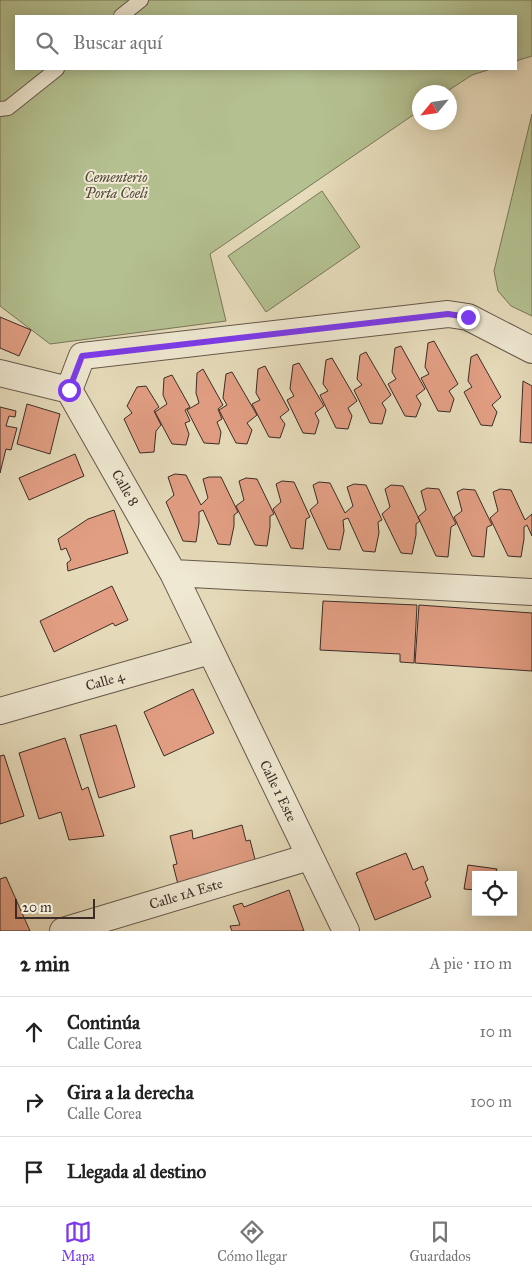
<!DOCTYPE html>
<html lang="es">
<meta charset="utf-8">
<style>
body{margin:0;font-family:"IM FELL Great Primer",serif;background:#f6f6f6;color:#222}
.controls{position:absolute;right:15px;bottom:15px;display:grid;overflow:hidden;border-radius:0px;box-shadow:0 2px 12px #0003}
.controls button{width:45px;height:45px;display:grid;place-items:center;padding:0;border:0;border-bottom:1px solid #e0e0e0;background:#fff;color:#222;font:25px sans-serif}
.compass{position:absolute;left:412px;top:85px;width:45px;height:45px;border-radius:50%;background:#fff;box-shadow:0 2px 12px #0003;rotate:241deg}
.scale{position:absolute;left:15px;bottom:12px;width:80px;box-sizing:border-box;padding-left:5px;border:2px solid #3b2c26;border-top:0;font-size:14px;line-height:18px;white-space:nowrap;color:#3b2c26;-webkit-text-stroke:4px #efe8d2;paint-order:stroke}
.stop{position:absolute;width:15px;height:15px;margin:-11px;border:4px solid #7c3aed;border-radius:50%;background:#fff}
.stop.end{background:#7c3aed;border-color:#fff;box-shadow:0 1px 5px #0008}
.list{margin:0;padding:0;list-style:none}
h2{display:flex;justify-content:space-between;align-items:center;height:65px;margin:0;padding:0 20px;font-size:21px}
h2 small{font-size:16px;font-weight:400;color:#767676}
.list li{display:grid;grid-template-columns:32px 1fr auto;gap:15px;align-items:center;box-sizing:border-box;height:70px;padding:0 20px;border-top:1px solid #e0e0e0}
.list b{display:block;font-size:19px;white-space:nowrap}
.list p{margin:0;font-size:16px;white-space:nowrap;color:#767676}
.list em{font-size:16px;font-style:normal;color:#767676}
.icon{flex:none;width:28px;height:28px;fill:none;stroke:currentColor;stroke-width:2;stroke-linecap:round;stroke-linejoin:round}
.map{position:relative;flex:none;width:532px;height:931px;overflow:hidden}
.search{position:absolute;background:#fff;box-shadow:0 2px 12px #0003;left:15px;right:15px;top:15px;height:55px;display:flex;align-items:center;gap:12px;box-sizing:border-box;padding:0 18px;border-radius:0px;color:#767676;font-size:19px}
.sheet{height:275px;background:#fff}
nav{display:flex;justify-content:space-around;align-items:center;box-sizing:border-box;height:70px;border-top:1px solid #e0e0e0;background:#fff;font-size:14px;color:#767676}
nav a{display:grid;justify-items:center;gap:2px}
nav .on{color:#7c3aed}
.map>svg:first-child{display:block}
</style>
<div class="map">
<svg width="532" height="931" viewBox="0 0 532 931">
<rect width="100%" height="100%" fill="#e6dbba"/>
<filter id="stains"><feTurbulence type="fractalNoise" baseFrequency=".004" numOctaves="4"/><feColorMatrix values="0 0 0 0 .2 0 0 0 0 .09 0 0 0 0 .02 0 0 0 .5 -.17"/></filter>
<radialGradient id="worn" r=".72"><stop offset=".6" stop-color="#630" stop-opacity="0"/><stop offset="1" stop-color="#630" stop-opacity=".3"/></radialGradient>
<path fill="#b4c090" stroke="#78765b" d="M0,0H532V56L516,61V16H16V69H491L472,75L446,92H420L419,111L210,254L226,321L50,344L0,306Z
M532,114V316L511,306L498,291L494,271Z
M322,191L360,247L266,312L228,256Z"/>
<path fill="#e29e83" stroke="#3b2c26" d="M0,317L31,330L19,356L0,348Z
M434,341L458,384L449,391L454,399L450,412L438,411L421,378L429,374L425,367L428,343Z
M401,346L425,389L416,396L421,404L416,417L405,416L388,384L396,379L392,372L395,348Z
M366,352L391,395L382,403L386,410L382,424L370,423L354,390L362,385L357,379L360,355Z
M477,354L501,397L492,405L497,412L492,426L481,425L464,392L472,387L468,381L471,357Z
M332,358L357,401L348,408L352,416L348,429L336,428L320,395L328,391L323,384L326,360Z
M299,363L324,406L315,413L319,421L315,434L303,433L287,400L294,396L290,389L293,365Z
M265,366L289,410L280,417L285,424L280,438L269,437L252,404L260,400L256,393L258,369Z
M203,369L223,405L218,409L222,419L217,422L221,432L219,444L204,443L187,410L199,403L196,393L197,373Z
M232,372L257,415L247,423L252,430L247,444L236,443L219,410L227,405L223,398L226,374Z
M172,375L190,407L185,410L190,421L185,423L189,434L186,445L172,444L155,412L167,404L163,395L164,378Z
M523,381L532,386V443L520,442Z
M146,386L159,407L154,411L161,425L156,431L154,452L140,453L124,419L132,413L127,406L137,387Z
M27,404L60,414L50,454L17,444Z
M0,407L16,411L15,417L9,416L6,426L17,428L11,450L6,449L0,473Z
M75,454L84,476L29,500L19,478Z
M175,474L186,475L201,505L208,498L203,479L209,477H221L238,512L234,515V526L230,545L218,544L203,510L199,512V523L196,542L183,541L166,502L174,495L168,477Z
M246,478L257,479L274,514L270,516V527L267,546L255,545L236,506L244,500L239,481Z
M282,481L294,482L310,517L306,519L303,549L291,548L273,509L281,502L276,484Z
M319,482L330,483L345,513L353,506L347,487L354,484L366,485L382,520L378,522L379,533L375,552L363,551L348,518L343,520L344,531L340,550L328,549L310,510L318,503L313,485Z
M391,485L403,486L420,521L416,524V535L412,554L401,553L382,514L390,507L385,489Z
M427,488L439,489L456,524L451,527L448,557L436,556L418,517L426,510L421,491Z
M463,489L475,490L492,525L487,527L484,557L472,556L454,517L462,511L457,492Z
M500,489L511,490L525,520L532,514V536L527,525L524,527V539L521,557L508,556L490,518L498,511L493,492Z
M114,510L128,553L68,571L67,563L71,560L66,548L61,550L58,539L88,519Z
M112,586L128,620L115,626L113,623L54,652L40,621Z
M323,601L417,605L414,663L400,662V654L320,650Z
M419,605L532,613V671L415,663Z
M193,689L214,733L164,756L144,712Z
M116,725L135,787L99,798L80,735Z
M65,738L82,790L88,787L104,836L69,840L61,812L39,819L19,753Z
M4,755L24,816L0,824V756Z
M242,825L246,841L250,840L257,867L180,892L173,865L177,864L170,836L192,830L193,839Z
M406,853L413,870L423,866L428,880L425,882L431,897L375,920L356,873Z
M468,865L497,869L496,871L510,875H476V890L464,889Z
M6,877L30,931H0V879Z
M289,890L304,931H232L230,926L240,925L233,906L242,903L244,907Z"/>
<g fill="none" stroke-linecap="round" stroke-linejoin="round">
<g stroke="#66584b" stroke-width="16">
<path id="service" d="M121,16L141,0
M0,109L8,108L57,69"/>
</g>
<g stroke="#66584b" stroke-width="28">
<path id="minor" d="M0,373L69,390L173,573L346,931
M69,390L82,356L448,314L468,317L532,350
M173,573L532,592
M0,711L210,651
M63,931L309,857"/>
</g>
<use href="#service" stroke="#efe8d2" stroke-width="14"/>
<use href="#minor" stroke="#efe8d2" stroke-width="26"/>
</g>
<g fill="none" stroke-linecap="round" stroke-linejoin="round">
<path stroke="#7c3aed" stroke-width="6" d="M69,390L82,356L448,314L468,317"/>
</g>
<g text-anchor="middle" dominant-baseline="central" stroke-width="4" stroke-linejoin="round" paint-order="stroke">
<g font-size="14" font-style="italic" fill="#534a3b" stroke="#efe8d2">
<text x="116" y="177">Cementerio<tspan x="116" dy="16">Porta Coeli</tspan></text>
</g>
<g font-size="14" fill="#3b2c26" stroke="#efe8d2">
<text transform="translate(125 488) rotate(60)">Calle 8</text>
<text transform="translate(105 681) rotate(-16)">Calle 4</text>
<text transform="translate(278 791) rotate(64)">Calle 1 Este</text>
<text transform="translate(186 894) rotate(-17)">Calle 1A Este</text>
</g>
</g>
<rect width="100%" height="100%" filter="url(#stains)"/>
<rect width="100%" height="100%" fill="url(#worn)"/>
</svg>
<div class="controls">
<button><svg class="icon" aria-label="locate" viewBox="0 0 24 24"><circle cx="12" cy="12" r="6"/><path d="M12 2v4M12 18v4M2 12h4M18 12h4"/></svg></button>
</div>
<svg class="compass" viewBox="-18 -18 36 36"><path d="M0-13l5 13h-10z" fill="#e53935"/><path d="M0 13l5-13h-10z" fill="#767676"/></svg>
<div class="scale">20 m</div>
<div class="stop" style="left:69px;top:390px"></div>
<div class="stop end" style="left:468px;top:317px"></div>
<div class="search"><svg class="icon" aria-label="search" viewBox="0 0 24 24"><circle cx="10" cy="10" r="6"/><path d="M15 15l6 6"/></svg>Buscar aquí</div>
</div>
<section class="sheet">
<h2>2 min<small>A pie · 110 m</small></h2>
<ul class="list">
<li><svg class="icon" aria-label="ahead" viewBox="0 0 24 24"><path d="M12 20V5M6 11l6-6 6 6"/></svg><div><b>Continúa</b><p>Calle Corea</p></div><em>10 m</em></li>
<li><svg class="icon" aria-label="right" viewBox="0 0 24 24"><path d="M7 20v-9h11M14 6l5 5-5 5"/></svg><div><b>Gira a la derecha</b><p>Calle Corea</p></div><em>100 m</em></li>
<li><svg class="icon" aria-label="arrive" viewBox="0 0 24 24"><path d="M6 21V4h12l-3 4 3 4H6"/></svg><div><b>Llegada al destino</b></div></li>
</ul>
</section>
<nav>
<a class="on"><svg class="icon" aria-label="map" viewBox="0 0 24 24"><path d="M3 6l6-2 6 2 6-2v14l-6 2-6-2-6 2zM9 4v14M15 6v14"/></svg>Mapa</a>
<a><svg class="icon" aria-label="directions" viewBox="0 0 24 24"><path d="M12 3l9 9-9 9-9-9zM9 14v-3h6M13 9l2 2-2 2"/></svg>Cómo llegar</a>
<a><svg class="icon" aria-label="saved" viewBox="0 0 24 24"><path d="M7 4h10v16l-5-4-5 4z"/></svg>Guardados</a>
</nav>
